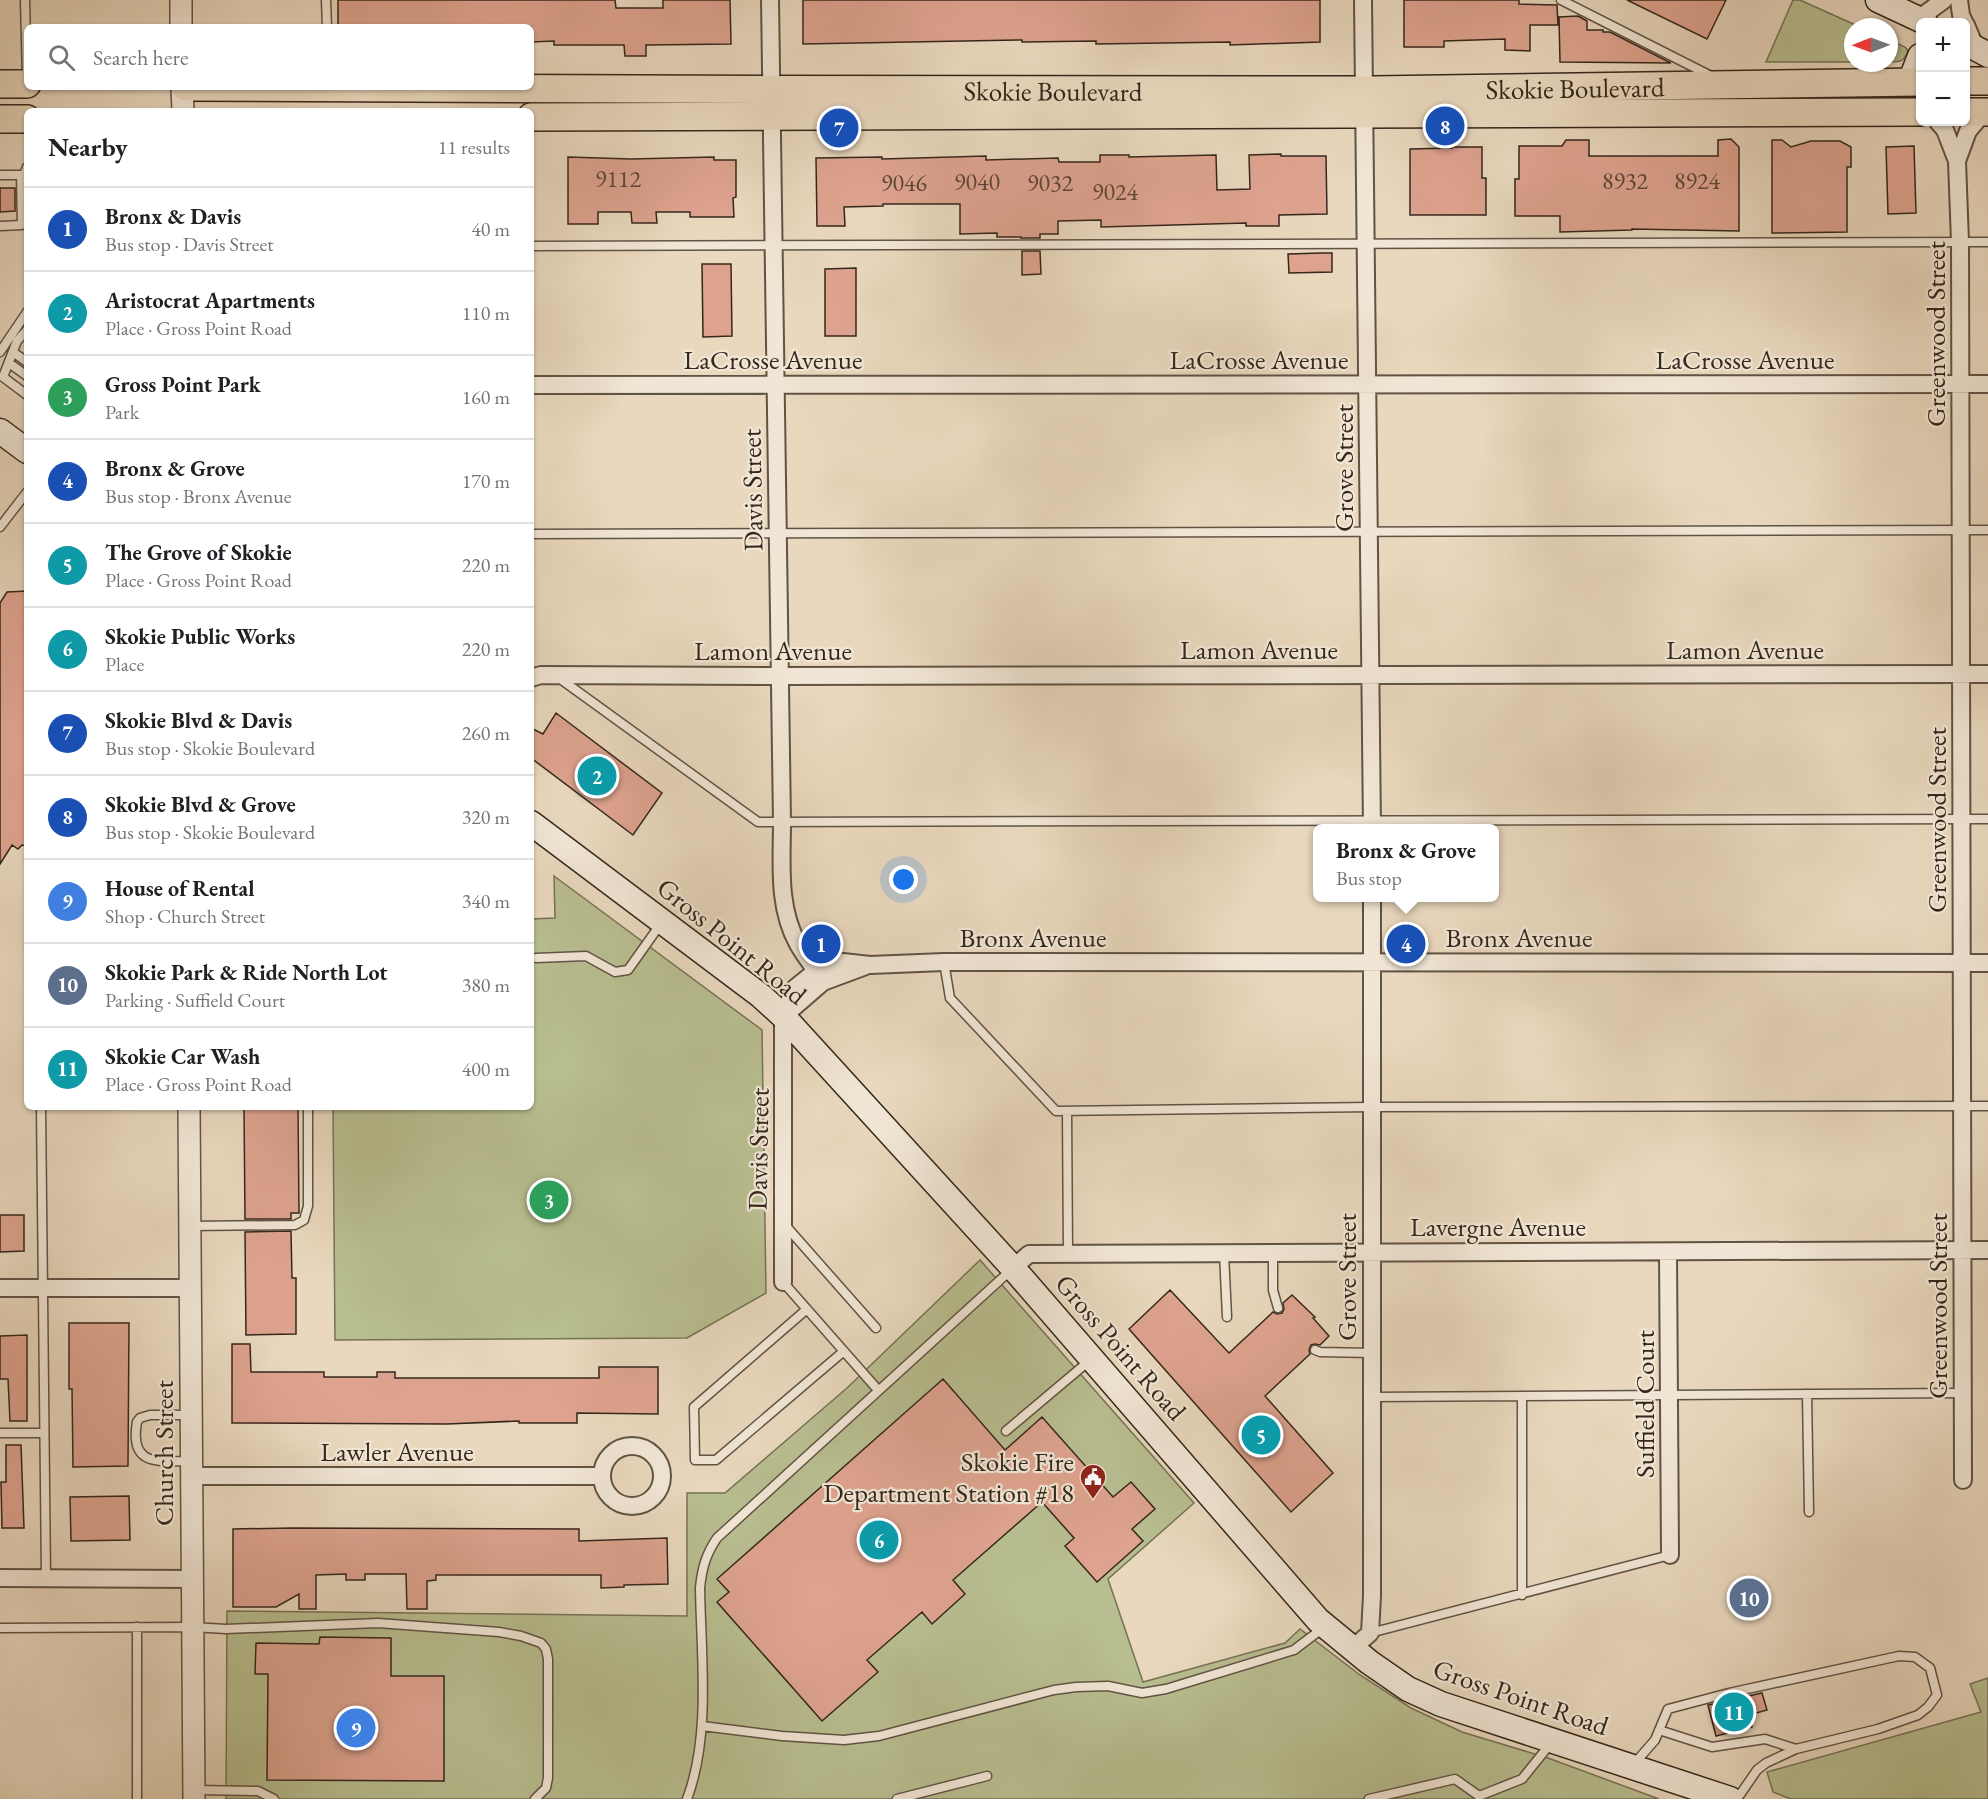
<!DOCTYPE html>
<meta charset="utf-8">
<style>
body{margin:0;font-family:"EB Garamond",serif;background:#f2f2f2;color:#202124}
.controls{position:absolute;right:18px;top:18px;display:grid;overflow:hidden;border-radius:9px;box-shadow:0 2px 4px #0004}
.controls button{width:54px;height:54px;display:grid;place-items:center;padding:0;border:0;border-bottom:2px solid #e0e0e0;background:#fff;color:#202124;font:30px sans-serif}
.compass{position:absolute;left:1844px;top:18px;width:54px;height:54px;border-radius:50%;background:#fff;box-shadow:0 2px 4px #0004;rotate:269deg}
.you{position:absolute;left:904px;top:880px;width:21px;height:21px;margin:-15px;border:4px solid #fff;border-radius:50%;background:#1a73e8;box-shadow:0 0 0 9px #1a73e833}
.badge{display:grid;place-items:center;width:39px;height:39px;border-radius:50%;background:#0f766e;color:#fff;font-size:20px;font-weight:700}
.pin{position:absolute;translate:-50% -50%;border:3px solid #fff;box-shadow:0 2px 6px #0006}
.popup{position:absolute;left:1313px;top:824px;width:186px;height:78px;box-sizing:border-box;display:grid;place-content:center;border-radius:9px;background:#fff;filter:drop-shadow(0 2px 4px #0005);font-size:20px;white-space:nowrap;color:#757577}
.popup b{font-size:22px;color:#202124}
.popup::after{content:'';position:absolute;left:50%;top:100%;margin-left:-12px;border:12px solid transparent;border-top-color:#fff}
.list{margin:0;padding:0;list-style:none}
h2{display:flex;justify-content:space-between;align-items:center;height:78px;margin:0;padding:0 24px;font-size:26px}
h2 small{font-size:20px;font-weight:400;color:#757577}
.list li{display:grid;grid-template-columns:39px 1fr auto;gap:18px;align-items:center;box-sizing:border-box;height:84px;padding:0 24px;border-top:2px solid #e0e0e0}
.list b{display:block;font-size:22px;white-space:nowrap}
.list p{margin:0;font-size:20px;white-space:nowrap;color:#757577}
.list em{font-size:20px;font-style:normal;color:#757577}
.icon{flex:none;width:33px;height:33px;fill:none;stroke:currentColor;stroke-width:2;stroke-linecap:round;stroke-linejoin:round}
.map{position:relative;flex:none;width:1988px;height:1799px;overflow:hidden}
.search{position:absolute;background:#fff;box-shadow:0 2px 4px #0004;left:24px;top:24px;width:510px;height:66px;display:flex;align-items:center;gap:15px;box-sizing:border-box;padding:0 21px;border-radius:9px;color:#757577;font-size:22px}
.panel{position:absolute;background:#fff;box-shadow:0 2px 4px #0004;left:24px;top:108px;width:510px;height:1002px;border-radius:9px}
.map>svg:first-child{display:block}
</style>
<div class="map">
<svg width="1988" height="1799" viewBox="0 0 1988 1799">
<rect width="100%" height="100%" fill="#e9d8be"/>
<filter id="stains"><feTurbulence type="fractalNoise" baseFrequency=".00333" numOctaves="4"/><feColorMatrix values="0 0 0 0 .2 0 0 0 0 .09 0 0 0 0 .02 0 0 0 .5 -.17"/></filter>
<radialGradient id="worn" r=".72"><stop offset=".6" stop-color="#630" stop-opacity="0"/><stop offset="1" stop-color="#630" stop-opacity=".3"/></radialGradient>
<path fill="#b8be90" stroke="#767256" stroke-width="1.5" d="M1793,0H1800L1860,27H1853V62H1766Z
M1889,40L1905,47L1908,51C1904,62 1900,62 1889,62Z
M554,876L762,1030L766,1293L687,1338L335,1340L333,1107H531V919L555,918Z
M980,1260L1194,1503L1108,1579L1143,1682L1285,1643L1300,1629L1360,1675L1411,1708L1462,1732L1548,1758L1659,1799H226L227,1611L687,1616V1493H725L847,1388Z
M1988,1678V1799H1791L1773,1792L1767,1772L1981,1712L1970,1684Z"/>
<path fill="#dea38f" stroke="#34271b" stroke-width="1.5" d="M338,0H615L616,8H663V0H730L731,44L646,45V56H625L624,45H554V41L531,42V27H338Z
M803,0H1320V42L1230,45V42L1096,44V41L1022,42V40L803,44Z
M1404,0H1519V4L1557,5L1558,25H1530V51L1505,50V39L1444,41V47H1404Z
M1627,0H1726L1707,39Z
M1578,16L1587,21V30H1603V32H1610L1671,63L1560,62L1559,17Z
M1731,139L1739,147V231L1632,229V230L1560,232V216H1515V179H1519V146H1562L1566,140H1589V156H1718V140Z
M1772,140H1782L1791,147L1811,141H1840L1851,147V167H1847V232L1772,233Z
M1914,146L1916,213L1888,214L1886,147Z
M1452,147H1482V178H1486V215H1410V149L1452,148Z
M1281,154V156H1326L1327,214L1279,215V226H1246V223L1101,227V220L1058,221V234H1040V238H1021V237H997V233L960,234V204H883V206L844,207L845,226H817L816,158L882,157V159L986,156V160L1058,158L1059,162H1100V155H1129V157L1216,155L1217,190L1250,189L1249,155Z
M568,157L631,159L714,157V160H736V197L733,198L734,217H690V212H656L657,223H632L631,212H598V224H568Z
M0,188H15V211L0,212Z
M1022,251H1040L1041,274L1022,275Z
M1321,253H1332V272L1289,273L1288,254Z
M702,264H731L732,336L703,337Z
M856,268V336H825V269Z
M27,591V846L22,845L18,849L12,845L0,864V603L7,592Z
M556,713L662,793L633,835L531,758V728L543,734Z
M244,1107H298L299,1213H291V1219H245Z
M0,1215H24V1251L0,1252Z
M291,1231L292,1278H296V1334L246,1335L245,1232Z
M1170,1290L1229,1353L1273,1312L1277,1314L1282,1313L1284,1309L1283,1303L1292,1295L1315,1317L1313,1318L1329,1336L1320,1345L1315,1344L1311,1345L1309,1350L1310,1354L1265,1396L1333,1473L1291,1512L1129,1329Z
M69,1323H129L128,1466L73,1467L72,1389H69Z
M27,1335V1421H10L8,1379H0V1336Z
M232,1344H250L251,1372H324V1377H377V1372H395V1378H599V1367H658V1414L577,1413V1423H519V1421L447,1424L232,1423Z
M943,1379L1005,1450L1042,1417L1113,1497L1131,1482L1155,1509L1132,1529L1143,1541L1097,1582L1065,1546L1074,1538L1042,1502L953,1580L965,1594L932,1624L922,1612L867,1660L878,1672L822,1721L717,1602L729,1592L717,1579Z
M6,1445H21L24,1528H2L1,1482H6Z
M129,1496L130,1540L71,1541L70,1497Z
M292,1528L579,1529V1541L667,1538L668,1584L624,1585V1587L601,1588V1575H436V1580L427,1581V1609H407L406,1574H365V1580H346V1574L316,1575V1609H299V1594L276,1607H233V1529Z
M320,1637L391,1638V1676H444V1781L267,1780L268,1674H255L256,1643L319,1644Z
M1762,1693L1767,1710L1749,1715L1752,1727L1716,1736L1708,1705Z"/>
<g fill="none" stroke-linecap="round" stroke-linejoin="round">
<g stroke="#615344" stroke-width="11">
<path id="service" d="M25,0L27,80
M326,0L327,27
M1561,0L1713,77
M27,167L24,175L27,183
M0,175H21L22,225L0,226
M531,246L1988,242
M27,330L17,341L3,377L27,395
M0,352L27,312
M13,352L27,362
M9,363L27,376
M0,527L27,492
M531,534L1988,530
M559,678L758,822L1988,819
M536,958L586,956L615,972L628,970L662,922
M944,962L950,998L1056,1111L1372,1107L1988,1106
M41,1107L46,1578
M1067,1111L1068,1254
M785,1225L876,1328
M190,1226L295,1225L304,1220L308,1206V1107
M1273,1252V1290L1278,1308
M1224,1253L1227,1317
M783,1282L878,1390
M807,1309L694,1407L695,1460H716L844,1351
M1315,1350L1320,1352L1372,1353
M1807,1394L1809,1512
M1372,1397L1963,1393
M191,1415H150L140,1418L137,1422C129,1467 158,1461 191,1461
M1006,1431L1089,1361
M0,1433H44
M1522,1595V1396
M137,1627V1799
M0,1628L192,1627L226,1629L378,1623L499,1632L521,1636L541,1643L546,1649L548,1659V1778L546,1788L535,1799
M1370,1633L1670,1555
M702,1726L782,1736L844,1740L879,1736L1054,1690L1076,1687L1108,1686L1142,1693L1166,1689L1294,1650L1323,1628
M1659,1730L1712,1747L1765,1739L1796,1749
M1634,1764L1655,1740L1668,1709L1729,1693L1899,1656L1915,1657L1930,1668L1937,1695L1928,1707L1918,1715L1878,1729L1796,1749L1766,1763L1757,1770L1737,1799
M196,1790L258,1791L274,1799
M687,1799C711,1736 701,1655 700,1588C702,1568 706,1554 717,1538L1011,1270
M897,1799L987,1776
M1369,1799L1455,1779L1479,1796L1522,1779L1551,1743"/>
</g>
<g stroke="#615344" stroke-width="20">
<path id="minor" d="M770,0L782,822C782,862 777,907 798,944C803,953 810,962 816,971
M1363,0L1372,828
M1959,0L1961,15L1964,22
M1918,19L1944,0
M1966,25L1976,49
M1938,122L1945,130L1957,161L1960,242L1963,1480
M1957,161L1968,131L1984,112
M531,385L1988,384
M531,678L541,675L780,676L1988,674
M786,1014L823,982L866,966
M1668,1252L1670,1555
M1013,1268L1029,1254L1988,1250
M783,1282V1016L795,988L816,971L843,962L870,965L944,962L1988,963
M0,1288H190
M602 1476a30 30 0 1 1 60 0a30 30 0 1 1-60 0Z
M191,1476H602
M0,1578L192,1579
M1352,1649L1370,1633L1372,1596V898"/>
</g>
<g stroke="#615344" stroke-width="24">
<path id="tertiary" d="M181,0V27
M182,87L183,111
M189,1107L194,1799"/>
</g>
<g stroke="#34271b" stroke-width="27">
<path id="secondary" d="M1878,0L1925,22
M1966,43L1988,55
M1910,82L1920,56
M0,431L27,451
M531,823L761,996L783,1016L1013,1268L1318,1620L1369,1662L1408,1689L1441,1704L1730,1799"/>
</g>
<g stroke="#34271b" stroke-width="30">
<g id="primary">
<path d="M1966,81H1988"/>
<path d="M0,84H27"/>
<path id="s1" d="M186,87C578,88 971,92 1363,90C1549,89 1735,85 1920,82"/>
<path d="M1966,112H1988"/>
<path d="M531,117L1920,112"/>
<path d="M0,119H27"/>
</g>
</g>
<use href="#service" stroke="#f1e6d5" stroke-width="8"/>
<use href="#minor" stroke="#f1e6d5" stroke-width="16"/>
<use href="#tertiary" stroke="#f1e6d5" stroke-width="21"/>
<use href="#secondary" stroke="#f1e6d5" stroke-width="24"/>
<use href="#primary" stroke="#e9d8be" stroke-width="27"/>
</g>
<defs>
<g id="civic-pin" transform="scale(1.35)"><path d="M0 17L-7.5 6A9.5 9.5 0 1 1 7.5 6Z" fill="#8f2418" stroke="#f1e6d5"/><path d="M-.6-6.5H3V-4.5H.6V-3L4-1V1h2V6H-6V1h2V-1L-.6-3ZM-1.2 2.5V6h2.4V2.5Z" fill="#fff"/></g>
</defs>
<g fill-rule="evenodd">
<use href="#civic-pin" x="1093" y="1477"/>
</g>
<g text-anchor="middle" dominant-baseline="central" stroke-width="4.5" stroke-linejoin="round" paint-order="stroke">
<g font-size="24" fill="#5e4638">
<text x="618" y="178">9112</text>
<text x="1625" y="180">8932</text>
<text x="1697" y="180">8924</text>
<text x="977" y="181">9040</text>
<text x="904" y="182">9046</text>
<text x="1050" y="182">9032</text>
<text x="1115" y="191">9024</text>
</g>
<g font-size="27" fill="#34271b" stroke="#f1e6d5">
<text stroke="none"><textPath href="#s1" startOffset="1389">Skokie Boulevard</textPath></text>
<text stroke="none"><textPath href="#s1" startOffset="867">Skokie Boulevard</textPath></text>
<text transform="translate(1935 334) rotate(-90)">Greenwood Street</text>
<text x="773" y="359">LaCrosse Avenue</text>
<text x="1259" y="359">LaCrosse Avenue</text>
<text x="1745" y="359">LaCrosse Avenue</text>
<text transform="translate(1343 468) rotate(-90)">Grove Street</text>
<text transform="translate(752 490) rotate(-91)">Davis Street</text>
<text x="1259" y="649">Lamon Avenue</text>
<text x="1745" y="649">Lamon Avenue</text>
<text x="773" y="650">Lamon Avenue</text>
<text transform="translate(1936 820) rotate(-90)">Greenwood Street</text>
<text x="1033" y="937">Bronx Avenue</text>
<text x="1519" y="937">Bronx Avenue</text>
<text transform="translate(732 941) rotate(39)">Gross Point Road</text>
<text transform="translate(758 1149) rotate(-89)">Davis Street</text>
<text x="1498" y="1226">Lavergne Avenue</text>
<text transform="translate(1346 1277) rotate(-90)">Grove Street</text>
<text transform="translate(1937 1306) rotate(-90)">Greenwood Street</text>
<text transform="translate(1121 1347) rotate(49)">Gross Point Road</text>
<text transform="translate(1644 1404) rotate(-90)">Suffield Court</text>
<text x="397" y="1451">Lawler Avenue</text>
<text transform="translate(163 1453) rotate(-90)">Church Street</text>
<text transform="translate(1521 1697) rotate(19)">Gross Point Road</text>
</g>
<g font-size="27" fill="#34271b" stroke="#f1e6d5" text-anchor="end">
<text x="1074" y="1461">Skokie Fire<tspan x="1074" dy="31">Department Station #18</tspan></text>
</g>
</g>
<rect width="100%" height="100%" filter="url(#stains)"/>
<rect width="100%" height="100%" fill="url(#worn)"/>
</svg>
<div class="controls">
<button>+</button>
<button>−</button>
</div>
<svg class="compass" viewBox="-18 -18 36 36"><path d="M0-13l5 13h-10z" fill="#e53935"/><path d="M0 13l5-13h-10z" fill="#757577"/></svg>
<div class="you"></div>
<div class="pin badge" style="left:821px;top:944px;background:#1a4fb4">1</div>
<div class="pin badge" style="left:597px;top:776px;background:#0f9aa8">2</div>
<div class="pin badge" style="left:549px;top:1200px;background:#2e9e5b">3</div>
<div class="pin badge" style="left:1406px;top:944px;background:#1a4fb4">4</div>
<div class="popup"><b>Bronx &amp; Grove</b>Bus stop</div>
<div class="pin badge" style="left:1261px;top:1435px;background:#0f9aa8">5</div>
<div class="pin badge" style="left:879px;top:1540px;background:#0f9aa8">6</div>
<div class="pin badge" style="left:839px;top:128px;background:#1a4fb4">7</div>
<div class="pin badge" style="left:1445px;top:126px;background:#1a4fb4">8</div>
<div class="pin badge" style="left:356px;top:1728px;background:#3f7fe0">9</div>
<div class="pin badge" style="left:1749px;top:1598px;background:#5c6f8a">10</div>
<div class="pin badge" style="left:1734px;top:1712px;background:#0f9aa8">11</div>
<div class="search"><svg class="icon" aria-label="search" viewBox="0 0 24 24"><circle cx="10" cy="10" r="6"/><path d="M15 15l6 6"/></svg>Search here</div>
<section class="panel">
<h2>Nearby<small>11 results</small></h2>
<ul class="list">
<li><span class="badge" style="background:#1a4fb4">1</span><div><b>Bronx &amp; Davis</b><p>Bus stop · Davis Street</p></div><em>40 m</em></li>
<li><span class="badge" style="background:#0f9aa8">2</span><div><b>Aristocrat Apartments</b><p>Place · Gross Point Road</p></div><em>110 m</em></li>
<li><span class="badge" style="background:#2e9e5b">3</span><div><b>Gross Point Park</b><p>Park</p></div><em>160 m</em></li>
<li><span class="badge" style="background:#1a4fb4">4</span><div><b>Bronx &amp; Grove</b><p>Bus stop · Bronx Avenue</p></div><em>170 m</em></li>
<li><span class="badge" style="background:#0f9aa8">5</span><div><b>The Grove of Skokie</b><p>Place · Gross Point Road</p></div><em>220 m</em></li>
<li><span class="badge" style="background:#0f9aa8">6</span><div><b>Skokie Public Works</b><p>Place</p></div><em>220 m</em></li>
<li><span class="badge" style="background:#1a4fb4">7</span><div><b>Skokie Blvd &amp; Davis</b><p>Bus stop · Skokie Boulevard</p></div><em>260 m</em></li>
<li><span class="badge" style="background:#1a4fb4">8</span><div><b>Skokie Blvd &amp; Grove</b><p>Bus stop · Skokie Boulevard</p></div><em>320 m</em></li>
<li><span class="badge" style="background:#3f7fe0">9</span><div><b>House of Rental</b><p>Shop · Church Street</p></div><em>340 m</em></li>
<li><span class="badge" style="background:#5c6f8a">10</span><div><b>Skokie Park &amp; Ride North Lot</b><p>Parking · Suffield Court</p></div><em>380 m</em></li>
<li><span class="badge" style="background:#0f9aa8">11</span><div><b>Skokie Car Wash</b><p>Place · Gross Point Road</p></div><em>400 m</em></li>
</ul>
</section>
</div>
